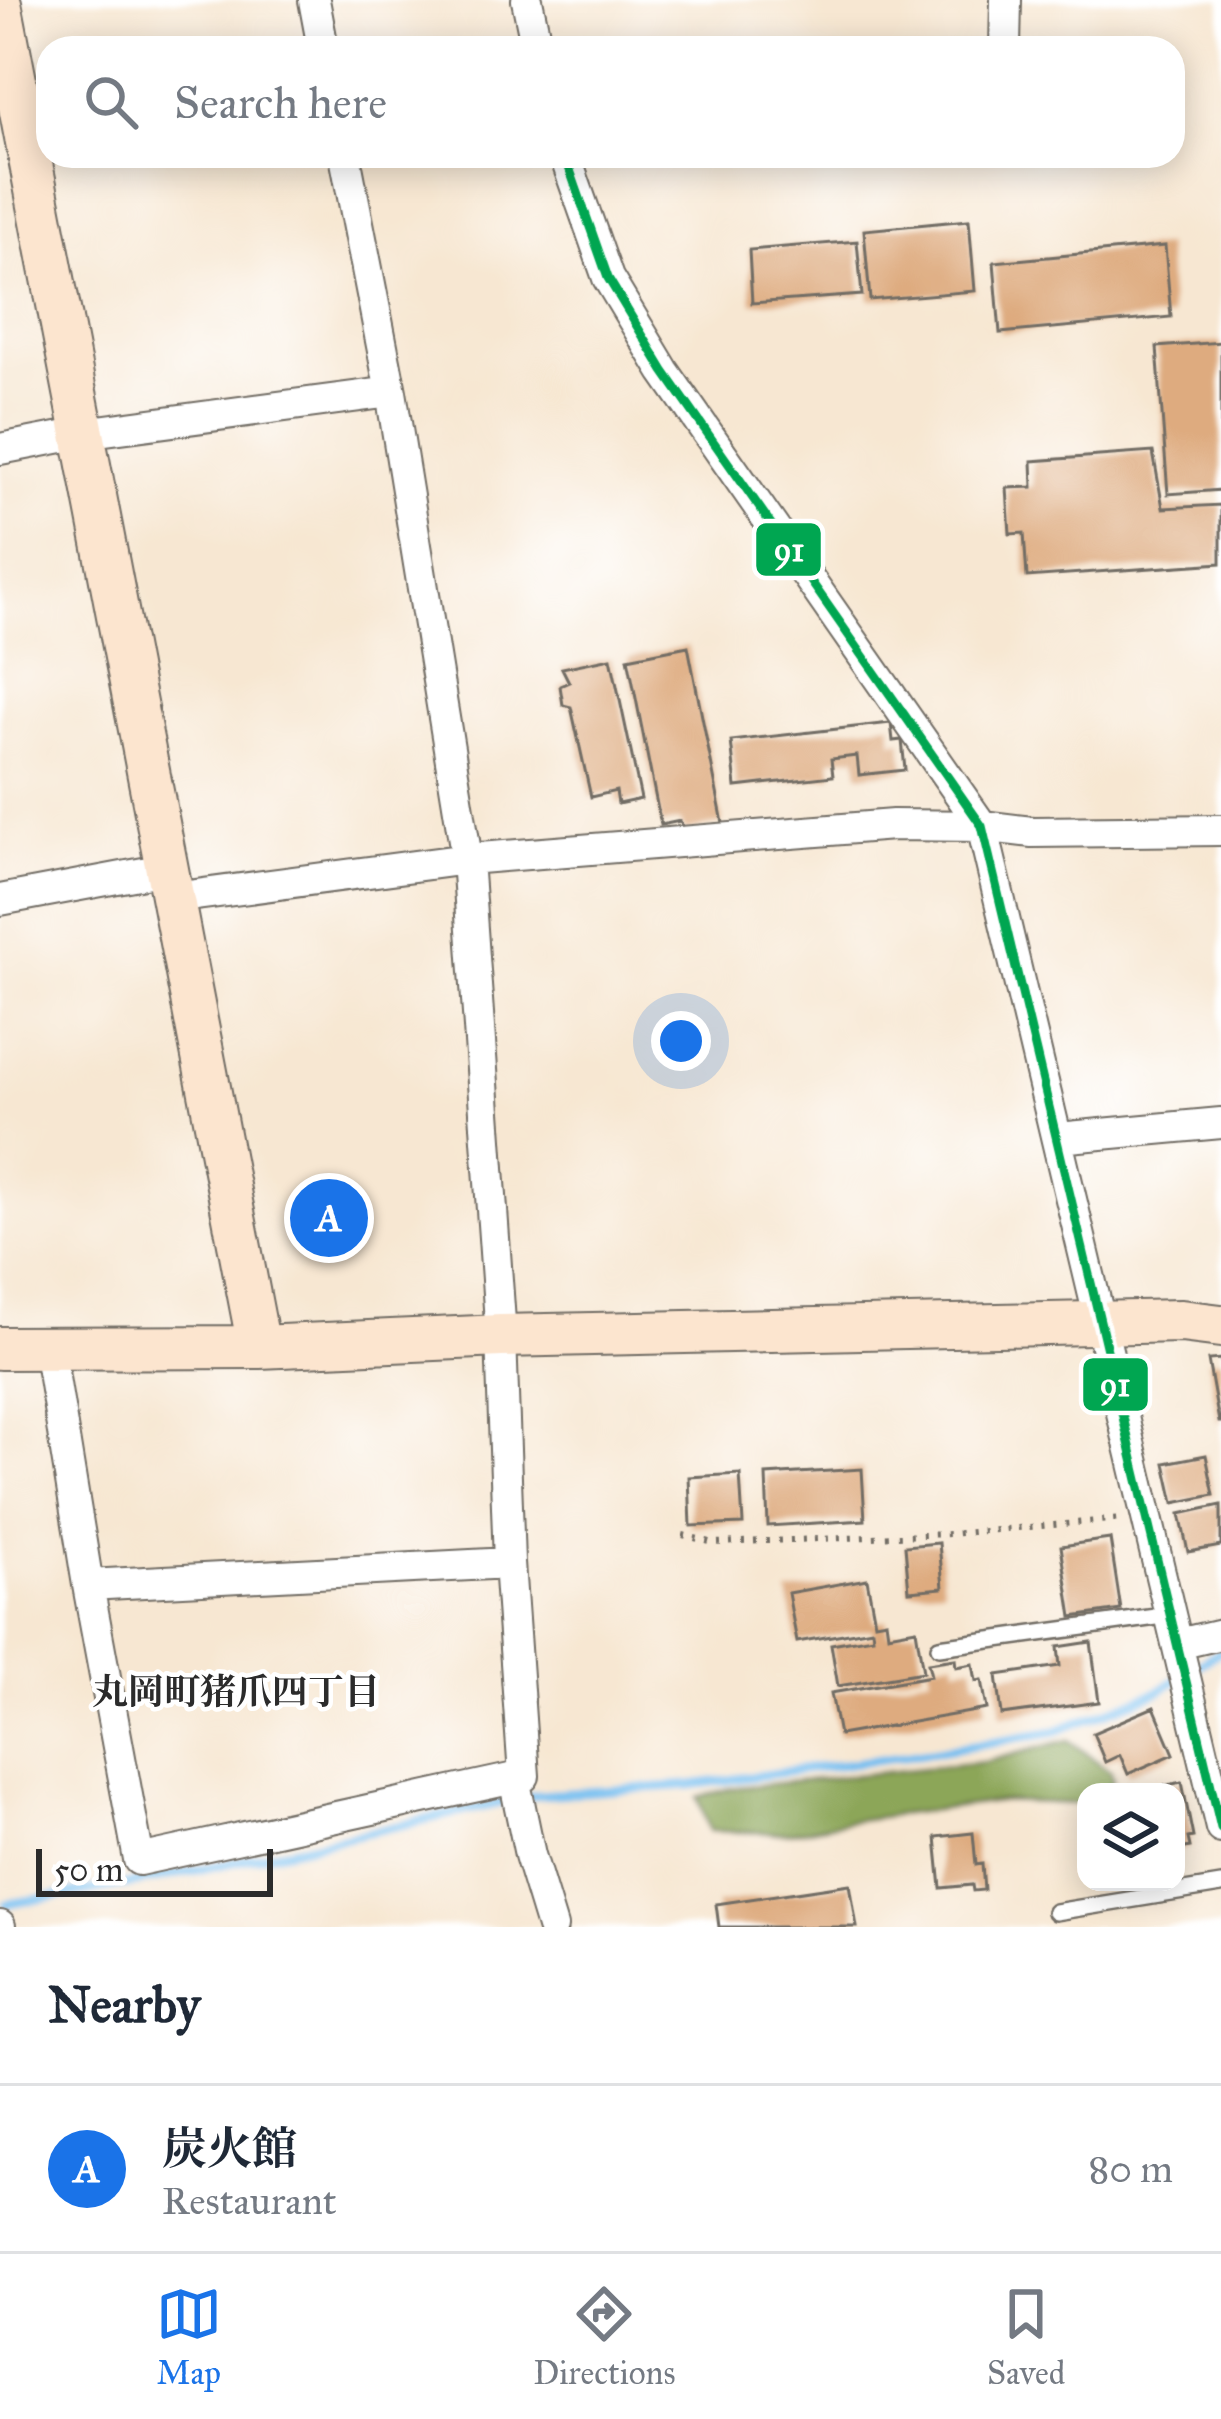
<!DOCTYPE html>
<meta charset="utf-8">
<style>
body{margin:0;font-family:"IM FELL Great Primer","Noto Serif JP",serif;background:#f6f6f7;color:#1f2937}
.controls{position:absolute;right:36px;bottom:36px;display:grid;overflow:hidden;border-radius:24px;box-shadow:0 6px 30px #0003}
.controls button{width:108px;height:108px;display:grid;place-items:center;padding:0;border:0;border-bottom:3px solid #e0e1e3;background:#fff;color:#1f2937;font:60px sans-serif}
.scale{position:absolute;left:36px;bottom:30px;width:237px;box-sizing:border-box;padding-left:12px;border:6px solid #2b2b2b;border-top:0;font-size:33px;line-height:42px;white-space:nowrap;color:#2b2b2b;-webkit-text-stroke:9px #fff;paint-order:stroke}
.you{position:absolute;left:681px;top:1041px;width:42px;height:42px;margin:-30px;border:9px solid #fff;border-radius:50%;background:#1a73e8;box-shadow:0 0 0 18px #1a73e833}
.badge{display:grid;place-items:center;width:78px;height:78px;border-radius:50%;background:#1a73e8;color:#fff;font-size:39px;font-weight:700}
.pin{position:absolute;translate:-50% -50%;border:6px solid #fff;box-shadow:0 3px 12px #0006}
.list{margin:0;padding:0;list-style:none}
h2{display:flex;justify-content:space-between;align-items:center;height:156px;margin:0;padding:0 48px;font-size:51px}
h2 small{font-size:39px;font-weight:400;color:#747a83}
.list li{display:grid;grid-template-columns:78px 1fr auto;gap:36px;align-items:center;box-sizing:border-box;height:168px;padding:0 48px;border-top:3px solid #e0e1e3}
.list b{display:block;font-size:45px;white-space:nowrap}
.list p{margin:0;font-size:39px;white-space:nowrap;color:#747a83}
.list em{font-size:39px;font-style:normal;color:#747a83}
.icon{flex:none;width:66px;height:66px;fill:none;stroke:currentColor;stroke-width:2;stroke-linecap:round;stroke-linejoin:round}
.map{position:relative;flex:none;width:1221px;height:1927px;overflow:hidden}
.search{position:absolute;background:#fff;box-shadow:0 6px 30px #0003;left:36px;right:36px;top:36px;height:132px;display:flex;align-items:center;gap:30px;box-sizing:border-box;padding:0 42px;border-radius:36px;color:#747a83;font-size:45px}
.sheet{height:324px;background:#fff}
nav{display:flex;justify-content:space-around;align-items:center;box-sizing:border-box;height:168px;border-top:3px solid #e0e1e3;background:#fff;font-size:33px;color:#747a83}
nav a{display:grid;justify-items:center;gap:6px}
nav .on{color:#1a73e8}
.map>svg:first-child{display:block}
</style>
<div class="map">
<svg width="1221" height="1927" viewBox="0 0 1221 1927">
<rect width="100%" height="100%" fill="#fff"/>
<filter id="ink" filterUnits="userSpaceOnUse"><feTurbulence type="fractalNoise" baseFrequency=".00833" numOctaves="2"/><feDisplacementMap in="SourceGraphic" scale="24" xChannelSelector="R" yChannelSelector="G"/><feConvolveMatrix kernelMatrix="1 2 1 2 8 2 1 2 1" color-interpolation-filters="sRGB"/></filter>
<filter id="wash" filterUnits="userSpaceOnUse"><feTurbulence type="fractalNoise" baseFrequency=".004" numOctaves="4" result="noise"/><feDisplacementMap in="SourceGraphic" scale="48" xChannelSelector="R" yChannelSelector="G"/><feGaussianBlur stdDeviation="2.7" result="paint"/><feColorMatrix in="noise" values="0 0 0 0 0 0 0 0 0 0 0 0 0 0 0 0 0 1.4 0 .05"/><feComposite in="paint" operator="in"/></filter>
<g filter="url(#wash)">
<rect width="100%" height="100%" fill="#f7e7d2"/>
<path fill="#8ca659" stroke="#5c6842" stroke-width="3" d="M1069,1740L1111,1772L1113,1781L1104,1792H1086L1083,1804L1004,1801L848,1821L788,1833L710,1831L698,1797L732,1788L984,1762Z"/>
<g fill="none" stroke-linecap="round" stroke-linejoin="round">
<path stroke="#78c0f0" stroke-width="9" d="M8,1904L132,1884L538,1795L691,1785L932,1752L1056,1731L1158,1692L1221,1650"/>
</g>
<g id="blocks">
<path fill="#deab7f" d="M969,220L975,291L870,300L864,230Z
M857,241L862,295L752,303L749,250Z
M1165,246L1171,317L1000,333L994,262Z
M1221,342V490L1168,494L1157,347Z
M1153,452L1163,508L1221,505V563L1027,577L1024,533L1010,534L1007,488L1033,487L1032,461Z
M688,646L723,823L685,831L680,821L661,825L628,658Z
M611,658L641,799L618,804L616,791L591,797L571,707L563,705L560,686L569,682L562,668Z
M891,723L893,741L902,740L905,770L859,775L857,756L831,759L833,776L736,787L731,741Z
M1221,1359V1422H1219L1208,1360Z
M1206,1455L1214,1495L1174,1503L1165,1463Z
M862,1469L865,1520L768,1526L766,1475Z
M740,1474L743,1524L691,1526L689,1477Z
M1221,1505V1546L1188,1552L1180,1514Z
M1110,1539L1121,1610L1072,1617L1061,1546Z
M939,1543L943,1588L909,1591L905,1546Z
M867,1579L875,1622L886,1620L888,1634L916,1629L923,1672L838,1686L831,1644L873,1637L872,1629L797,1642L788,1593Z
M1091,1642L1099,1702L1002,1715L997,1675L1060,1666L1058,1647Z
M955,1659L956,1667L973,1664L976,1681L982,1680L987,1709L839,1735L831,1693L931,1676L928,1663Z
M1154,1707L1174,1754L1128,1774L1120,1755L1105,1762L1093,1733Z
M1182,1782L1193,1837L1188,1838L1190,1847L1176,1850V1792H1159L1158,1787Z
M973,1833L976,1865L982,1864L984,1890L973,1891L972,1885L941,1888L936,1837Z
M850,1884L857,1927H719L716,1904Z"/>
</g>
</g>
<g filter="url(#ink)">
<use href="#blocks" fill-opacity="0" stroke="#726d65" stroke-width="3"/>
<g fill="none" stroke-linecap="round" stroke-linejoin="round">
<g stroke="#726d65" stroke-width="20">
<path id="lane" d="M939,1647L1171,1615
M1055,1912L1221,1885"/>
</g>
<g stroke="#726d65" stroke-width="34">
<path id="street" d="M314,0L323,48
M527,0L537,48
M1005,48L1006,0
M565,156L608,278L664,371L982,826L1221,1828
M0,449L83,433L391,392
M173,898L467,859L893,825L982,826L1032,832L1221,830
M0,900L165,869
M1058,1138L1221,1123
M49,1347L88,1585L139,1860L524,1776L509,1563L501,1336L467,859L391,392L345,156
M88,1585L509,1563
M1178,1644L1221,1634
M514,1778L530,1855L552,1927
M0,1926V1927"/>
</g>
<g stroke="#726d65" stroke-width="46">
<path id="secondary" d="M0,3L259,1347
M0,1348L259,1347L501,1336L1181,1321L1221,1326"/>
</g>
<path stroke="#726d65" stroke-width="6" stroke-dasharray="3 9" stroke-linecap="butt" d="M683,1535L714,1543L950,1534L1121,1519"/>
<use href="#lane" stroke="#fff" stroke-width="15"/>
<use href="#street" stroke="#fff" stroke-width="30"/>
<use href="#secondary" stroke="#fce5cf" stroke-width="42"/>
<g stroke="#fff" stroke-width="18">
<path id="bus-1" d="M565,156L608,278L664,371L982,826L1221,1828"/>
</g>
<use href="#bus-1" stroke="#00a651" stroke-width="9"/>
</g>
</g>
<g text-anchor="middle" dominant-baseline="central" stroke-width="9" stroke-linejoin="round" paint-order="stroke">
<g font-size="36" font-weight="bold" fill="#2b2b2b" stroke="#fff">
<text x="236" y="1692">丸岡町猪爪四丁目</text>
</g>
</g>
<g stroke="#fff" stroke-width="4.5">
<rect x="754" y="521" width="69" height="57" rx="12" fill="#00a651"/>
<rect x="1081" y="1356" width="69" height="57" rx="12" fill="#00a651"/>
</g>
<g font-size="33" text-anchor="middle" font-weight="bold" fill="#fff">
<text x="789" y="561">91</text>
<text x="1115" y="1396">91</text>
</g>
</svg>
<div class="controls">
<button><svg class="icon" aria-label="layers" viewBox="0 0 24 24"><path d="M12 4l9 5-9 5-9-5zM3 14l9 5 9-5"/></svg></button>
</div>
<div class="scale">50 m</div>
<div class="you"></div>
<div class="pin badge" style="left:329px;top:1218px">A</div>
<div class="search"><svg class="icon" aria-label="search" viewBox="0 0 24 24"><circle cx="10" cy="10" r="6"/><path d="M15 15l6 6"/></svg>Search here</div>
</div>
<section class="sheet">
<h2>Nearby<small></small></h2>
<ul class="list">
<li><span class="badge">A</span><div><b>炭火館</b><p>Restaurant</p></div><em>80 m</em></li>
</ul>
</section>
<nav>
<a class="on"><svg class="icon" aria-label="map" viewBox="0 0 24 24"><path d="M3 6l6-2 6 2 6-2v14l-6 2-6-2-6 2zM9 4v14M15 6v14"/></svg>Map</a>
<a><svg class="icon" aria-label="directions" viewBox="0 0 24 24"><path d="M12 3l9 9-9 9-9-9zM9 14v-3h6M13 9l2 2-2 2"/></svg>Directions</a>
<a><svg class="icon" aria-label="saved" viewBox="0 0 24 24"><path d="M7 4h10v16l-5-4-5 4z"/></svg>Saved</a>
</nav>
